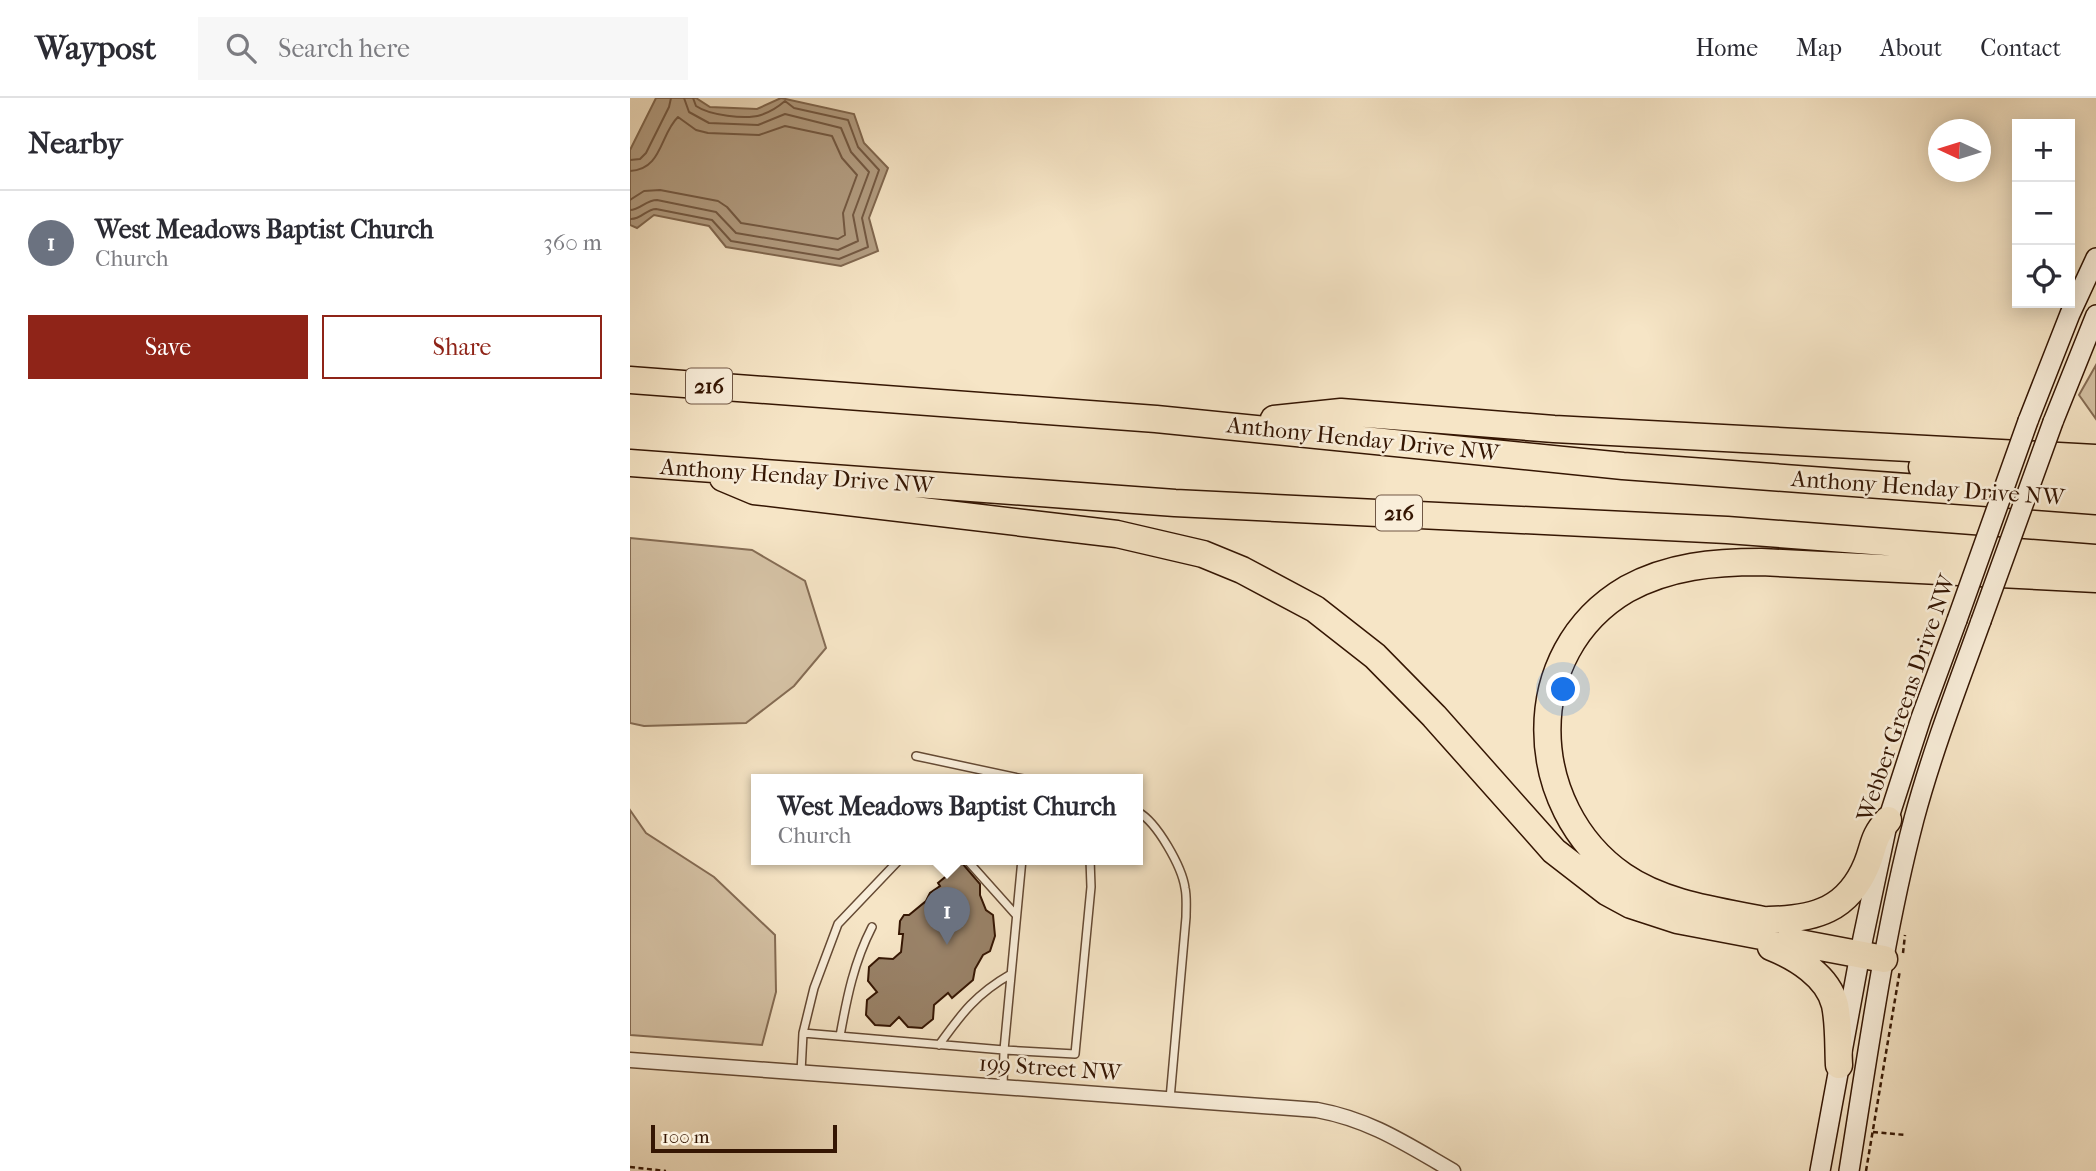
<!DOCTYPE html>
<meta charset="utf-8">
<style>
body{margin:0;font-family:"IM FELL French Canon",serif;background:#f7f7f7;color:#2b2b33}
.controls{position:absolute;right:21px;top:21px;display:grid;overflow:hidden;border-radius:0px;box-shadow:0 4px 18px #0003}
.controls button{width:63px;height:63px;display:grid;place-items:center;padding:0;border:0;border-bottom:2px solid #e1e1e2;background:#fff;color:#2b2b33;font:35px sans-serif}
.compass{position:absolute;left:1298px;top:21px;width:63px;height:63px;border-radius:50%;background:#fff;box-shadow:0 4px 18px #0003;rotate:274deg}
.scale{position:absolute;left:21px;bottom:18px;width:186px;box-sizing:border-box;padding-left:7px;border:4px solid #351603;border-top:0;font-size:19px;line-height:24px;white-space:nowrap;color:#351603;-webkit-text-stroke:5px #f9eeda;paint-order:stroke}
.you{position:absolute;left:934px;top:592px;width:24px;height:24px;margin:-18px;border:5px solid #fff;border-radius:50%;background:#1a73e8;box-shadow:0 0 0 10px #1a73e833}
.badge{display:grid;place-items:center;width:46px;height:46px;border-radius:50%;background:#8f2418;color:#fff;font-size:23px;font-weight:700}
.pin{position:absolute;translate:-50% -58px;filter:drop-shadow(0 2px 4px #0008)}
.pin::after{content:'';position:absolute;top:37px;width:24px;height:21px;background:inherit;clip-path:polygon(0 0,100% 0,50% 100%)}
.popup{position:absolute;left:121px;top:676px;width:392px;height:91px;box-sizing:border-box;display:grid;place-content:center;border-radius:0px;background:#fff;filter:drop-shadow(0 2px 5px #0005);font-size:23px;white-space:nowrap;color:#7c7c81}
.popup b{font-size:26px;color:#2b2b33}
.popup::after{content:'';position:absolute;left:50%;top:100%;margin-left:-14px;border:14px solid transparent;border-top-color:#fff}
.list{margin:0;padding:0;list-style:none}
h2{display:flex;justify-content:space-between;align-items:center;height:91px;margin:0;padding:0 28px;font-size:30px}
h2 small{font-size:23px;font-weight:400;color:#7c7c81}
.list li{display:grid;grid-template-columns:46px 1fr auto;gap:21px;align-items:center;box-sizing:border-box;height:105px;padding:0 28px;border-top:2px solid #e1e1e2}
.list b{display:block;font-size:26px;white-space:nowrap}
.list p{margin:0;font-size:23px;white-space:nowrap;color:#7c7c81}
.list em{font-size:23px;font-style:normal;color:#7c7c81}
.actions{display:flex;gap:14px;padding:21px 28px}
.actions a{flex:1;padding:16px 0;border:2px solid #8f2418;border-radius:0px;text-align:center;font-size:24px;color:#8f2418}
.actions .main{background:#8f2418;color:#fff}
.icon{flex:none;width:38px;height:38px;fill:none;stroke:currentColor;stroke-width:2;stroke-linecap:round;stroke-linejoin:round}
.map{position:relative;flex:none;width:1466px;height:1073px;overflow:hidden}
header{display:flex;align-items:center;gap:42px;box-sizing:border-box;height:98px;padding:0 35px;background:#fff;border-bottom:2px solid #e1e1e2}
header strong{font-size:33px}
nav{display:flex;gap:38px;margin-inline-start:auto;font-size:24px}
.search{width:490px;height:63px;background:#f7f7f7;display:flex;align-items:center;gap:18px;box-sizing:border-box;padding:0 24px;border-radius:0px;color:#7c7c81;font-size:26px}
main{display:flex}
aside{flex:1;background:#fff}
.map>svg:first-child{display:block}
</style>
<header>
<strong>Waypost</strong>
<div class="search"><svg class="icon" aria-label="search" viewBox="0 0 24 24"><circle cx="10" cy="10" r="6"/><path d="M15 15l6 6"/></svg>Search here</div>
<nav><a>Home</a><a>Map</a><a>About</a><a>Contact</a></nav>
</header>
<main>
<aside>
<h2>Nearby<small></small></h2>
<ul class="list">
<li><span class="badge" style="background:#6b7280">1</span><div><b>West Meadows Baptist Church</b><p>Church</p></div><em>360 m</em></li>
</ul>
<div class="actions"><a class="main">Save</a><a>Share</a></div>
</aside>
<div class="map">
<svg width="1466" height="1073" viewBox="0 0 1466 1073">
<rect width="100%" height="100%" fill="#f6e5c6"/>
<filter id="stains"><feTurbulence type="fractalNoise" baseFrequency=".00286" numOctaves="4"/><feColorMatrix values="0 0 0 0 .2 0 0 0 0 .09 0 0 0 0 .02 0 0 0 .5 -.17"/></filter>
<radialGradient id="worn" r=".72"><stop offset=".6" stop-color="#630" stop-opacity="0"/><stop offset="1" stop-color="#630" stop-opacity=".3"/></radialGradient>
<path fill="#d5c2a5" stroke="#856c54" stroke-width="2" d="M1466,267V321L1449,297Z
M0,440L122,452L175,483L196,550L164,588L116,625L14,628L0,625Z
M0,712L16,735L84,779L145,837L146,894L132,947L0,937Z"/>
<path fill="#b49f84" stroke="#816850" stroke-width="2" d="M26,0H66L80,9L127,11L151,0L224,16L234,45L258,70L239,120L248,153L211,168L96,149L79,128L24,117L7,130L0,127V52Z"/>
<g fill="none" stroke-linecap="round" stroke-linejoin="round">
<path stroke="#745a44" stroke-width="2" d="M0,62L10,61L16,55L39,9L41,0
M0,73C32,72 30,36 48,19L66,32L78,35L129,37L155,28L202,38L212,60L227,77L213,115L215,137L208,141L111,125L97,109L88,103L30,92L14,93L0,102
M0,112C10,112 16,102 27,102L86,114L106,135L208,152L228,143L223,117L239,74L221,54L211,30L155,16L128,27L79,25L59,14L54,0
M0,121C11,122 16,111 26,111L82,122L101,143L209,161L238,149L232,120L249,72L228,49L218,22L164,10L155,3C148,9 140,14 131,17C115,22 79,17 66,8L63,0"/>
</g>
<path fill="#998268" stroke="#351603" stroke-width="2" d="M332,765L350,786V797L356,812L363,817L365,838L360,853L353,857L345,871L343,882L322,900L318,895L304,907L303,921L292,930L278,929L269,919L260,928L245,927L236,917L237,902L247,894L238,883L239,869L249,860L263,861L271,854L273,836H269L270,823L274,817H279L296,803L300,795L310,788L308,785Z"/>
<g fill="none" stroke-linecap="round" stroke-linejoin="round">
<g stroke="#654a34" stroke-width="10">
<path id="lane" d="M286,658L393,681
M508,714C527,724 552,769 555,790C557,799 556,809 556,819L540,1001
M336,761L386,817
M173,935L374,952L392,761
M210,938C217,899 224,864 242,829
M309,947C332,915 346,896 381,876
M171,974L173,935L184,890L208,826L270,761
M373,989L374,952L445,956L461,789L460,761"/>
</g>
<g stroke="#654a34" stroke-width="17">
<path id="street" d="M0,962L687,1012C741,1022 776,1046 823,1073"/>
</g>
<g stroke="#351603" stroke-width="22">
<path id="secondary" d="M1398,323L1440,216L1466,160
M1423,324L1466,217
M1190,1073L1233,840L1258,722L1291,620L1327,522
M1219,1073C1238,955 1254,836 1284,721C1302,654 1327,589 1351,523"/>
</g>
<g stroke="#351603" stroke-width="29">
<path id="highway" d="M0,282L526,321L993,368L1466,403
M644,321L711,314L924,331L1466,360
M0,365L545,405L1097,432L1466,460
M1292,369L1466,379
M93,380L124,393L487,436L573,456L612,472L685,511L745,558L804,618L924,753L977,794L1001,807L1047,822L1254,861
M1139,822C1185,821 1218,812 1237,766C1245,746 1242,740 1258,722
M1139,823C1090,813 1035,807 993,778C894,709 889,554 997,491C1039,468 1084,464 1131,464L1466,481
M1141,849C1166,859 1198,878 1205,907C1209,926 1208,948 1209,967"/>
</g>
<path stroke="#351603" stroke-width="2.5" stroke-dasharray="5 3.5" stroke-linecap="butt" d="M1273,855L1275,837
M1243,1034L1275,1037
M0,1069L36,1073
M1236,1073L1270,872"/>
<use href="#lane" stroke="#f9eeda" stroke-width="7"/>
<use href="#street" stroke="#f9eeda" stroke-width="14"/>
<use href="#secondary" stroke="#f9eeda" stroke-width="19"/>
<use href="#highway" stroke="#f6e5c6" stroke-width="26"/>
<g stroke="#351603" stroke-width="22" stroke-linecap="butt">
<path id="secondary-bridge" d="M1327,522L1398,323
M1351,523L1423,324"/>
</g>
<use href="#secondary-bridge" stroke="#f9eeda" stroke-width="19"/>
</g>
<g text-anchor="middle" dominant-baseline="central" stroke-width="5" stroke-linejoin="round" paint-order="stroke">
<g fill="#f9eeda" stroke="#705744" stroke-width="2">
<rect x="56" y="270.5" width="46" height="35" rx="5"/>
<rect x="746" y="397.5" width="46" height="35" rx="5"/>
</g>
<g font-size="21" font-weight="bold" fill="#351603">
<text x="79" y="288">216</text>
<text x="769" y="415">216</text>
</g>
<g font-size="23" fill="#351603" stroke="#f9eeda">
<text transform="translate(733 341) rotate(6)">Anthony Henday Drive NW</text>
<text transform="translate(167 378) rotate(4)">Anthony Henday Drive NW</text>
<text transform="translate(1298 390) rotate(4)">Anthony Henday Drive NW</text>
<text transform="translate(1276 600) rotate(-71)">Webber Greens Drive NW</text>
<text transform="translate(420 970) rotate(4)">199 Street NW</text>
</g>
</g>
<rect width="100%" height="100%" filter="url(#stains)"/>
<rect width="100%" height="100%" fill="url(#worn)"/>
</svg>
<div class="controls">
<button>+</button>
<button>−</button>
<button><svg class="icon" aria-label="locate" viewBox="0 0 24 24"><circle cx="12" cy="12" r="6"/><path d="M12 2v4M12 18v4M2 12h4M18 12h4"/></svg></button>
</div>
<svg class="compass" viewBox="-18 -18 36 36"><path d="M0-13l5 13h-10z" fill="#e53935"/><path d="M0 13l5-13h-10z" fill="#7c7c81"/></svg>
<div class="scale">100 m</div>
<div class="you"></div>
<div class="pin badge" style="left:317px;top:847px;background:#6b7280">1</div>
<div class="popup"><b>West Meadows Baptist Church</b>Church</div>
</div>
</main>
